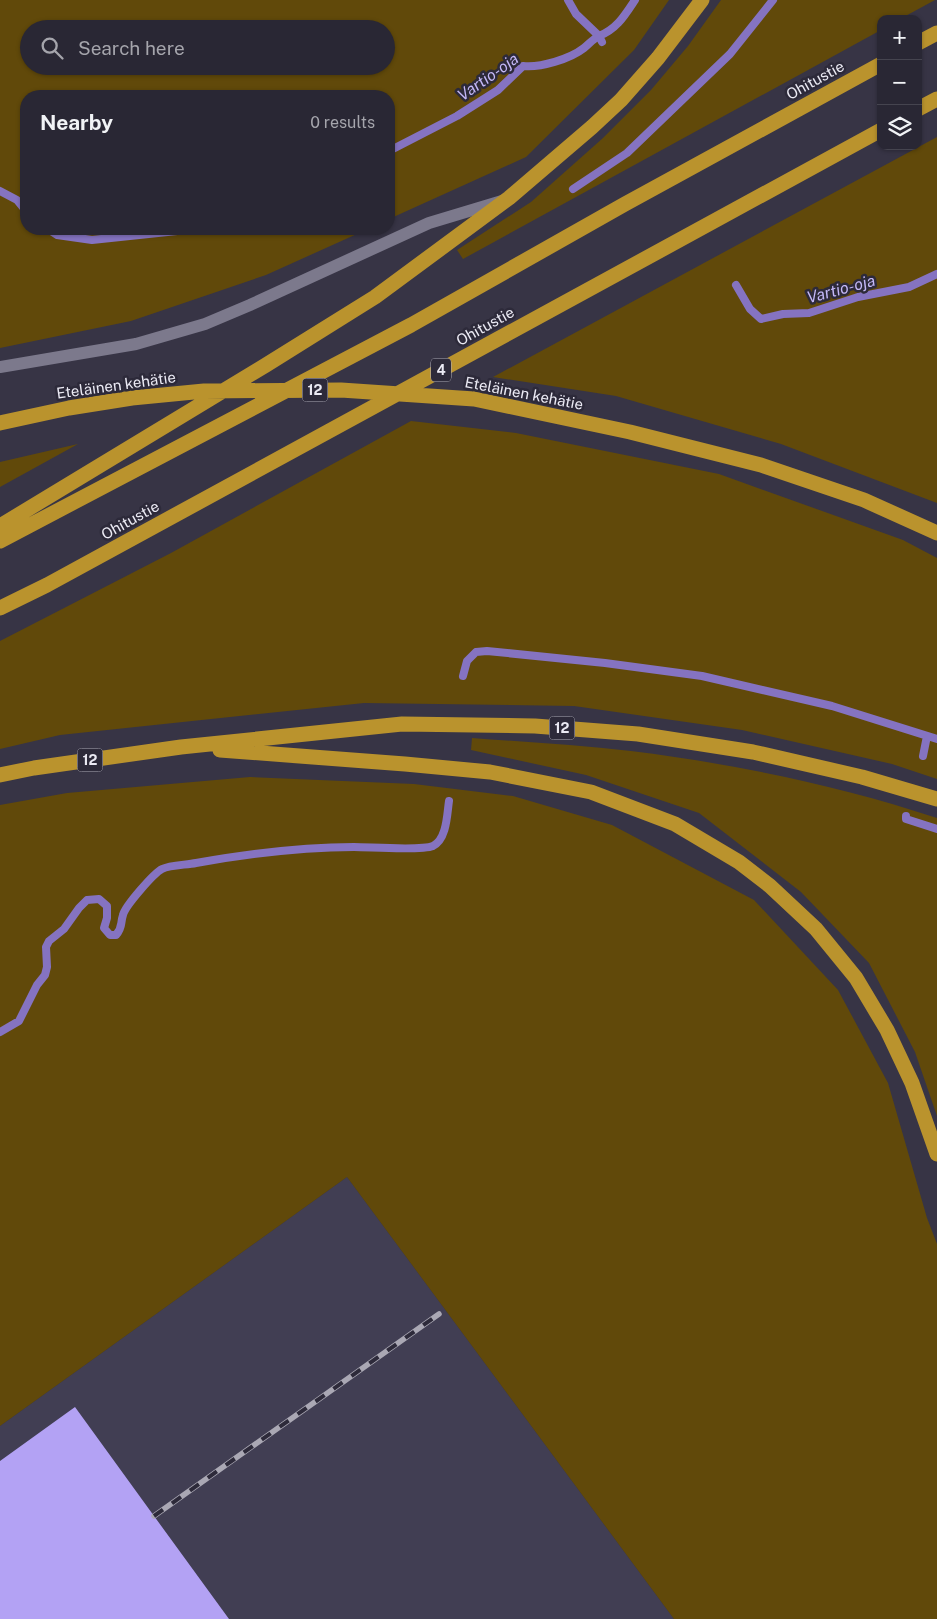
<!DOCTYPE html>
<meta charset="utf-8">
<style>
body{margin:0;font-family:"Public Sans",sans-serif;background:#353340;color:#f1f3f6}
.controls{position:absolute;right:15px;top:15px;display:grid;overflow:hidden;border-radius:10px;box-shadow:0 1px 4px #0004}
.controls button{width:45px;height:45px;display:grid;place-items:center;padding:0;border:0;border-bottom:1px solid #45444f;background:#292734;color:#f1f3f6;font:25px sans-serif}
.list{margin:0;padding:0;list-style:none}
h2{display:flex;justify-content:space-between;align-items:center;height:65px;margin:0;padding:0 20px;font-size:21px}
h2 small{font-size:16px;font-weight:400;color:#a5a5ac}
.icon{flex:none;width:28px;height:28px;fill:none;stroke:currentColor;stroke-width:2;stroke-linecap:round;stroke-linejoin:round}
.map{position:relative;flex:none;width:937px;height:1619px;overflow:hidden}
.search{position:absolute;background:#292734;box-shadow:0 1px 4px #0004;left:20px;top:20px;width:375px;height:55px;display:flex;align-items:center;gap:12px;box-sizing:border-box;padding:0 18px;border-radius:28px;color:#a5a5ac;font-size:19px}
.panel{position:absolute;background:#292734;box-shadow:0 1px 4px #0004;left:20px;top:90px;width:375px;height:145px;border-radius:20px}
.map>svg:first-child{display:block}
</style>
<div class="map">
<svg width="937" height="1619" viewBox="0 0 937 1619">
<rect width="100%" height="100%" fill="#373445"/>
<path fill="#413e53" d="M347,1177L674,1619H0V1426Z"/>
<path fill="#61490a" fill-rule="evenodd" d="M0,0H669L634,50L526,157L389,219V96H26V229H368L266,275L131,321L0,348ZM29,29H386V66H29Z
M721,0H935L900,19H881V30L463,259L457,250L531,202L603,138L651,90L688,46Z
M937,137V503L781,444L616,396L493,377Z
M411,421L516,433L719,474L903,540L937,558V779L892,764L742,730L574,706L364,703L60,735L0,749V641L171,553Z
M78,444L0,487V462Z
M472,738C525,742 578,745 631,751C734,764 838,785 937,818V1116L915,1052L869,963L801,892L699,813L586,775L471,750Z
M250,777L414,784L513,796L612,825L754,900L838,990L888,1083L927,1218L937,1244V1619H674L347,1177L0,1426V805L67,793Z"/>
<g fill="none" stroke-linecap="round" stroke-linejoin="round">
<path stroke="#8573c1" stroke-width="8" d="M568,0L576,14L599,36C617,29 625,15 635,0
M389,151L457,116L498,90L523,66C540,68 570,59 584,48C589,44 593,39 599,36L602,42
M573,189L627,153L730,54L773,0
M0,191L17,200L26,211
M48,229L57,235L92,240L196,229
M736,285L750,309L761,319L783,314L809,313L858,297L909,287L937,274
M463,676L467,661L476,652L487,651L605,663L702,676L832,706L937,739
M923,756L927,736
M906,816V819L937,829
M0,1032L19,1021L37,985L45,975L47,967L46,947L49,941L64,929L79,908L87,900L99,899L107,906V918L104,928L110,935H116C123,927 120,924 123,915C125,906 154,873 162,869C170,865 186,865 196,863C247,854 301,847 354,847C370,847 421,851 433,846C447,839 447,814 449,801"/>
</g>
<path fill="#b3a2f4" d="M75,1407L154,1516L229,1619H0V1461Z"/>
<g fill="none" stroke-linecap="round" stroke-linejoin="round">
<path stroke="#7c798c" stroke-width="12" d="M0,367L136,344L205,324L250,305L429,223L502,201"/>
<path stroke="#ba932d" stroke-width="15" d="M918,43L937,33
M918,109L937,99
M0,423L69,408L132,398L204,391L341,390L474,399L630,432L761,465L864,500L937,533
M0,526L266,365L375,297L509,198L592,127L621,100L658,58L702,0
M0,541L411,325L625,204L881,64
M0,608L47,585L881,130
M220,750L405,764L490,772L591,792L675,824L739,862L770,886L816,929L856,978L887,1030L912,1083L937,1154
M0,775L34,768L181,747L402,724L535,726L638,734L753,752L862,777L937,799"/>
<g stroke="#aaa8b4" stroke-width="5.5">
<path id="rail" d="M154,1516L439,1314"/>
</g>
<use href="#rail" stroke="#2d2a3a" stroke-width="4" stroke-dasharray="11" stroke-linecap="butt"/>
</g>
<g text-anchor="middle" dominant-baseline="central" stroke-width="5" stroke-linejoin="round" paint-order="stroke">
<g fill="#2d2a3a" stroke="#b2b0bc" stroke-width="1">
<rect x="431" y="358.5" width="20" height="23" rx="4"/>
<rect x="302.5" y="378.5" width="25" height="23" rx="4"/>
<rect x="549.5" y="716.5" width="25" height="23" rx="4"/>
<rect x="77.5" y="748.5" width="25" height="23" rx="4"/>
</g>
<g font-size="14" font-weight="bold" fill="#ebeaf4">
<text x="441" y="370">4</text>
<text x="315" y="390">12</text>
<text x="562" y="728">12</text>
<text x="90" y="760">12</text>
</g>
<g font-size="15" fill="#ebeaf4" stroke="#2d2a3a">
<text transform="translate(815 80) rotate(-29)">Ohitustie</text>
<text transform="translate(485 326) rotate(-29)">Ohitustie</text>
<text transform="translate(116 385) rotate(-8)">Eteläinen kehätie</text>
<text transform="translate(524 393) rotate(11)">Eteläinen kehätie</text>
<text transform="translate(130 520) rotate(-29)">Ohitustie</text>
</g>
<g font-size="16" font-style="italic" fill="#c4b8f7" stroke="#2d2a3a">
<text transform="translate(488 77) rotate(-35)">Vartio-oja</text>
<text transform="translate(841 289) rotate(-15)">Vartio-oja</text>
</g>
</g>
</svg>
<div class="controls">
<button>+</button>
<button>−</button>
<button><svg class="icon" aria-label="layers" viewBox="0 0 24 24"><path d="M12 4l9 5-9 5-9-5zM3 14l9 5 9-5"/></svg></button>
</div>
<div class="search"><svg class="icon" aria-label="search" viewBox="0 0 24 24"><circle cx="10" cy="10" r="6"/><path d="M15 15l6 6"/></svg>Search here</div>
<section class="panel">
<h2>Nearby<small>0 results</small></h2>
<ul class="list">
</ul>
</section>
</div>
